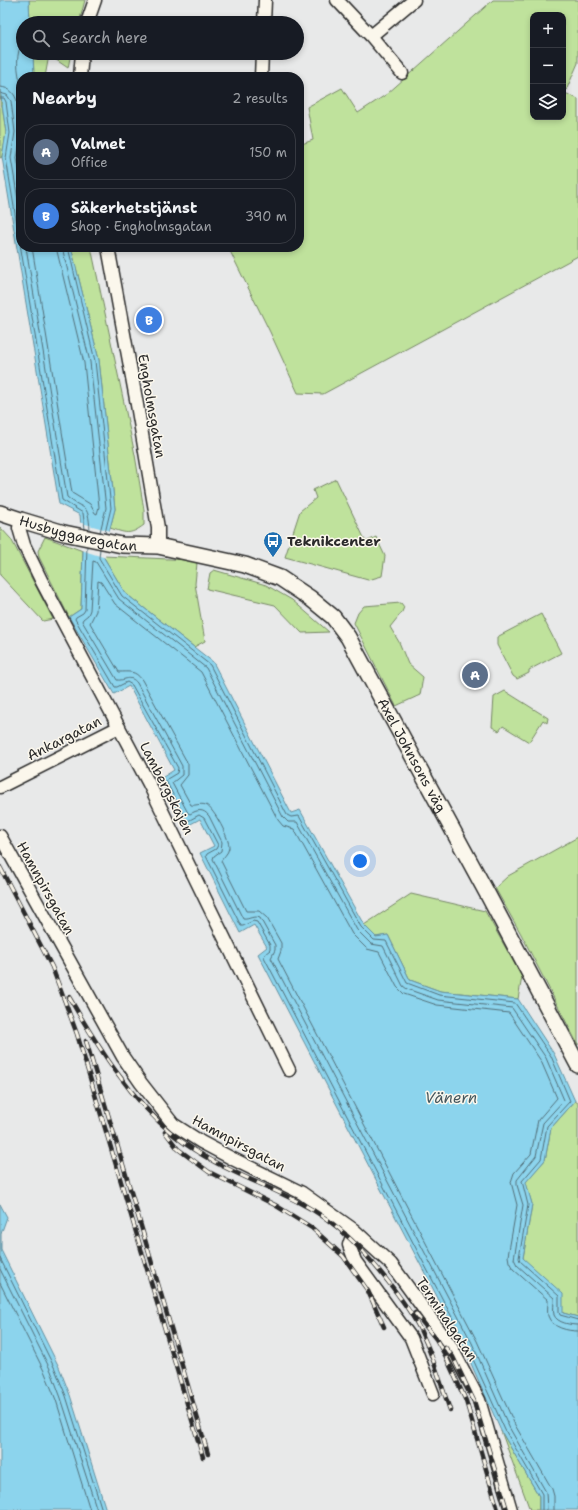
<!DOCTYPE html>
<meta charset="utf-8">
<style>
body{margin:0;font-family:"Shantell Sans",sans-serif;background:#242831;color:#f1f3f6}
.controls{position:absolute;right:12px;top:12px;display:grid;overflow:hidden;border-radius:8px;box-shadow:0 2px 6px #0003}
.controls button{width:36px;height:36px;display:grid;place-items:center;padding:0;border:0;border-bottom:1px solid #363941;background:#171b24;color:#f1f3f6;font:20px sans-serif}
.you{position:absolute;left:360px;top:861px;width:14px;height:14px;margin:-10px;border:3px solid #fff;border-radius:50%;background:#1a73e8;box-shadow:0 0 0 6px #1a73e833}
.badge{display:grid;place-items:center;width:26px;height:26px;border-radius:50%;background:#0f766e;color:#fff;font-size:13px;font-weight:700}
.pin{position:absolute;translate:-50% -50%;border:2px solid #fff;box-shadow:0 1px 4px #0006}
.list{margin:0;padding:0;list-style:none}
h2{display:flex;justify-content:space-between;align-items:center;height:52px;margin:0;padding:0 16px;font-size:17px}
h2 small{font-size:13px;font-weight:400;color:#9ea1a6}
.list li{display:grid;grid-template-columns:26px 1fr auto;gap:12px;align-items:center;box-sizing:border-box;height:56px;margin:0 8px 8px;padding:0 8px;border:1px solid #363941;border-radius:16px}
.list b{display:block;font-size:15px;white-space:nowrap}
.list p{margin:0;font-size:13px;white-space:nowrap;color:#9ea1a6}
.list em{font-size:13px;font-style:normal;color:#9ea1a6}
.icon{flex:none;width:22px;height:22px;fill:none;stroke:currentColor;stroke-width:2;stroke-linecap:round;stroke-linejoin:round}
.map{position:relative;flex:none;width:578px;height:1510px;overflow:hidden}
.search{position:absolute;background:#171b24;box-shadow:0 2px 6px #0003;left:16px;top:16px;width:288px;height:44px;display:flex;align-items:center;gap:10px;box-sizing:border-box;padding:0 14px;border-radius:22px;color:#9ea1a6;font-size:15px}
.panel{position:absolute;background:#171b24;box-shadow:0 2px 6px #0003;left:16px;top:72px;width:288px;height:180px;border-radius:16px}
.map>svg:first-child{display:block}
</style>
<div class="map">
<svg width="578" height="1510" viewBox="0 0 578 1510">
<rect width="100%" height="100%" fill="#e8e9e9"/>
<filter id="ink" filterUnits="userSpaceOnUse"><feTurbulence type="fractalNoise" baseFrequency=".025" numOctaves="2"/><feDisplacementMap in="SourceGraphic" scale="8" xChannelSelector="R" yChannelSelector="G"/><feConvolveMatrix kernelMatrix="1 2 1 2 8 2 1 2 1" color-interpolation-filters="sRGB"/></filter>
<g filter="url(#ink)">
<path fill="#bfe29c" stroke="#758664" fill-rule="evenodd" d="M29,0H85L79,23H30Z
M493,0H578V63L565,93L578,99V256L323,394L298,393L270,332L228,247H299V145L313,140L307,107L342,88L358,113L387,94ZM533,15H563V117H533Z
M33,53H71L68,68L49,55L45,77H34Z
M0,89L6,133L2,157L0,158Z
M71,247H91L135,455L144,510V525C129,536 126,533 110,528L115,509L99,360Z
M336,479L366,542L376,537L385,556L382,576L368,580L285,557L300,511L316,498L313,490Z
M0,527L11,539L53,619L43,621L0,575Z
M45,537L83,551L81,609L69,617L39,557L38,551Z
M103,556L191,560L197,563L195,584L205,641L194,647L125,593Z
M214,570L266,585L292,600L329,632L302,633L275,605L207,589L210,573Z
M401,603L404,607L402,612L390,627L399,642L408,664L423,677L420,695L396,706L354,623L358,613L364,606Z
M541,614L561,653L529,670V673L517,679L513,676L497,645V637Z
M505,691L548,718L547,723L543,720L529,742L503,726L499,731L492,727L494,697Z
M578,837V1045L521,934L495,888L508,876Z
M411,894L485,911L522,977L518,999L440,991L410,980L388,935L376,937L364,925Z
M575,1101L578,1103V1317L563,1313L523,1258L532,1204L525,1182L545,1160L551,1128Z
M501,1431L539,1496V1510H530Z"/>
<path fill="#8cd4ed" stroke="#65909f" d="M0,0H29L30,23H23V53H33L34,77H21V247H71L99,360L115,509L103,556L125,593L213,662L291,813L300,810L364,925L376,937L388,935L410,980L440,991L518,999L554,1054L575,1101L551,1128L545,1160L526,1182L532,1204L523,1258L563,1294V1313L578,1317V1510H539V1496L501,1431L464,1348L258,954L267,947L254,925L240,933L200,853L214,846L200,819L185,827L160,779L174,770L129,686L114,694L69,617L81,609L83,551L80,515L59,504L2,157L6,133L0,89Z
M0,1204L7,1217L1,1234V1250L59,1367L70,1395L106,1510H0Z"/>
<path fill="#e8e9e9" d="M78,522L111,531L105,556L106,558L81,550Z"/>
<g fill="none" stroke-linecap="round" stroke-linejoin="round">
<path stroke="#526f79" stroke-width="1" d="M21,84C17,73 15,51 23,42
M0,87C21,88 19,114 21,129
M0,93L7,95L11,101L15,132L11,158L21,218
M0,98H4L6,102L10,133L6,158L62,500L83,513L85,529
M21,136L17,158L21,181
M26,247L67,497C85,512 88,501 90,530
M32,247L72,493L90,504L95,513L97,514L99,507L84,363L56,247
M62,247L90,362L106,508L100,532
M68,247L95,361L111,508L105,533
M87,546L85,610L83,613L76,617L75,619L115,687H117L127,682L132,685L178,768L177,773L167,779L166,781L186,820L188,821L199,815L204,818L218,845L216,849L207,854L206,856L241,926H243L253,921L257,922L270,945V950L265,954L264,957L467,1346L505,1430L542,1494V1510
M100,549L99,558L122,596L210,665L287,815L291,817L299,816L361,927L374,940L386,941L407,983L439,995L515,1003L551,1056L570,1101L547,1126L541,1159L522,1181L528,1205L519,1258L520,1261L559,1296V1312L560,1315L578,1320
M0,1258L55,1369L66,1396L102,1510
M0,1269L51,1371L61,1398L97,1510
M0,1283L45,1373L56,1400L90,1510
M547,1510L546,1492L509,1427L472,1343L271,958L275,950V945L260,918C253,915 249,920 243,919L213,859L214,856L221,851L222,842L209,816C203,808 197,810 190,814L188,813L172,783L182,775V766L137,683C130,674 125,681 117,680L82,621L83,619L88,615L90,610L93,561L96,562L119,599L206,668L283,817L288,822H297L357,930L371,944L383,946L403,986L407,989L438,1000L512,1008L546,1058L564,1100L543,1123L536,1156L517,1180V1185L523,1205L514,1259L517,1265L554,1298C554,1303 553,1310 554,1315C557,1323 571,1325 578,1325
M554,1510V1496L552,1489L515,1425L477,1341L278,959L281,951V943L267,918L259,911H246L221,861C223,857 228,854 229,848C230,839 214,809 206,805C200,803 195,806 191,805L180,785L188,775V764L142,680C135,670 129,672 119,672L90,623L96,611L98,581L101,582L115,604L201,672L278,820L283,826L294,829L352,934L367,949L379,952L397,987L404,994L437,1005L509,1013L541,1061L557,1098L538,1120L531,1154L514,1173L511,1182L517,1205L508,1256L509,1262L513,1269L548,1300C548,1305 547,1311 548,1316C552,1328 568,1331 578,1331"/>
<g stroke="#2b2b2b" stroke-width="15">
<path id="minor" d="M337,0L371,36L402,73
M87,23L95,0
M264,23L265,0
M371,36L414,0
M80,77L82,53
M261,77L262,53
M108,247L136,399L158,528V546
M21,520L19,528L24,545L42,582L149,784L289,1070
M0,787L119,727
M0,836L123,1057L141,1083L173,1124L201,1142L233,1159L302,1193L354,1230L349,1245L355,1261L411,1338L433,1394
M354,1230L391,1264L450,1345L479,1400L511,1510"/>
</g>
<g stroke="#2b2b2b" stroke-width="18">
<g id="tertiary">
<path id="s1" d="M0,513L21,520L64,533L122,545L158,546L245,565L280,578L310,598L333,617L348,637L488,895L578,1065"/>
</g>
</g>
<use href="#minor" stroke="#fbf7ec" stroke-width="12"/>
<use href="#tertiary" stroke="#fbf7ec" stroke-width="15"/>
<g stroke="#2b2b2b" stroke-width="4.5">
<path id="rail" d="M0,867L52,967L77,1034L203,1457
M69,997C98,1047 130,1099 175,1136C212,1166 258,1181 300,1203C339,1222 367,1254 393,1288C403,1302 415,1317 422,1334C434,1358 441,1385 450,1410
M86,1041L116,1141L208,1454
M165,1132L178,1149L209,1172L275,1205L312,1228L343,1256L368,1291L384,1327
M415,1313L436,1339L446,1357L466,1401L498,1510
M445,1347L453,1357L474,1401L507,1510"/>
</g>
<use href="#rail" stroke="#fbf7ec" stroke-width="3" stroke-dasharray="9" stroke-linecap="butt"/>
</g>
</g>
<defs>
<g id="bus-pin" transform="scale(1)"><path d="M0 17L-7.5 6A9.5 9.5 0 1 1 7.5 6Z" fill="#1f6fb2" stroke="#fbf7ec"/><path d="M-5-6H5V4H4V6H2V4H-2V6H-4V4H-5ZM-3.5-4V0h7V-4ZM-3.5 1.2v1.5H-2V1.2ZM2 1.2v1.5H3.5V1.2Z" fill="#fff"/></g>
</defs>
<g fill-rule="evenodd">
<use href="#bus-pin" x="273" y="541"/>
</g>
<g text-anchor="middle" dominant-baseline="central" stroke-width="3" stroke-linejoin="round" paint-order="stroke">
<g font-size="14" fill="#2b2b2b" stroke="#fbf7ec">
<text transform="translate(152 406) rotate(80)">Engholmsgatan</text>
<text stroke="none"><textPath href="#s1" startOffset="81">Husbyggaregatan</textPath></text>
<text transform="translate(64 738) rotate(-27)">Ankargatan</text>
<text stroke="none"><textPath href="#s1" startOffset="514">Axel Johnsons väg</textPath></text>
<text transform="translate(167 788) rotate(63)">Lambergskajen</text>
<text transform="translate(46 888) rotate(61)">Hamnpirsgatan</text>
<text transform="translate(239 1143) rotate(28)">Hamnpirsgatan</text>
<text transform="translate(447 1319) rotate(56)">Terminalgatan</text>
</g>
<g font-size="14" font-weight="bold" fill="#2b2b2b" stroke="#fbf7ec" text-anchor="start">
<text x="287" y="541">Teknikcenter</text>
</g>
<g font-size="15" font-style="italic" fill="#43555c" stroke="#fbf7ec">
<text x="451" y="1098">Vänern</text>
</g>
</g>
</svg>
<div class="controls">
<button>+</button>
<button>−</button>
<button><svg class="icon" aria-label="layers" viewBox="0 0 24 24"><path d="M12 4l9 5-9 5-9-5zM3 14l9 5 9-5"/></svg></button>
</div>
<div class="you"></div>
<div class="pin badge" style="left:475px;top:675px;background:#5c6f8a">A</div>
<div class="pin badge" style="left:149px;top:320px;background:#3f7fe0">B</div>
<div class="search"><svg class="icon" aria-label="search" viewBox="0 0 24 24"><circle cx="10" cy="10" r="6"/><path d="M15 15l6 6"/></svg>Search here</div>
<section class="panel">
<h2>Nearby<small>2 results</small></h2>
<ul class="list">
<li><span class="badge" style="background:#5c6f8a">A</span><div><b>Valmet</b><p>Office</p></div><em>150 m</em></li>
<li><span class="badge" style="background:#3f7fe0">B</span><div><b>Säkerhetstjänst</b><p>Shop · Engholmsgatan</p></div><em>390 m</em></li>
</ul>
</section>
</div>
